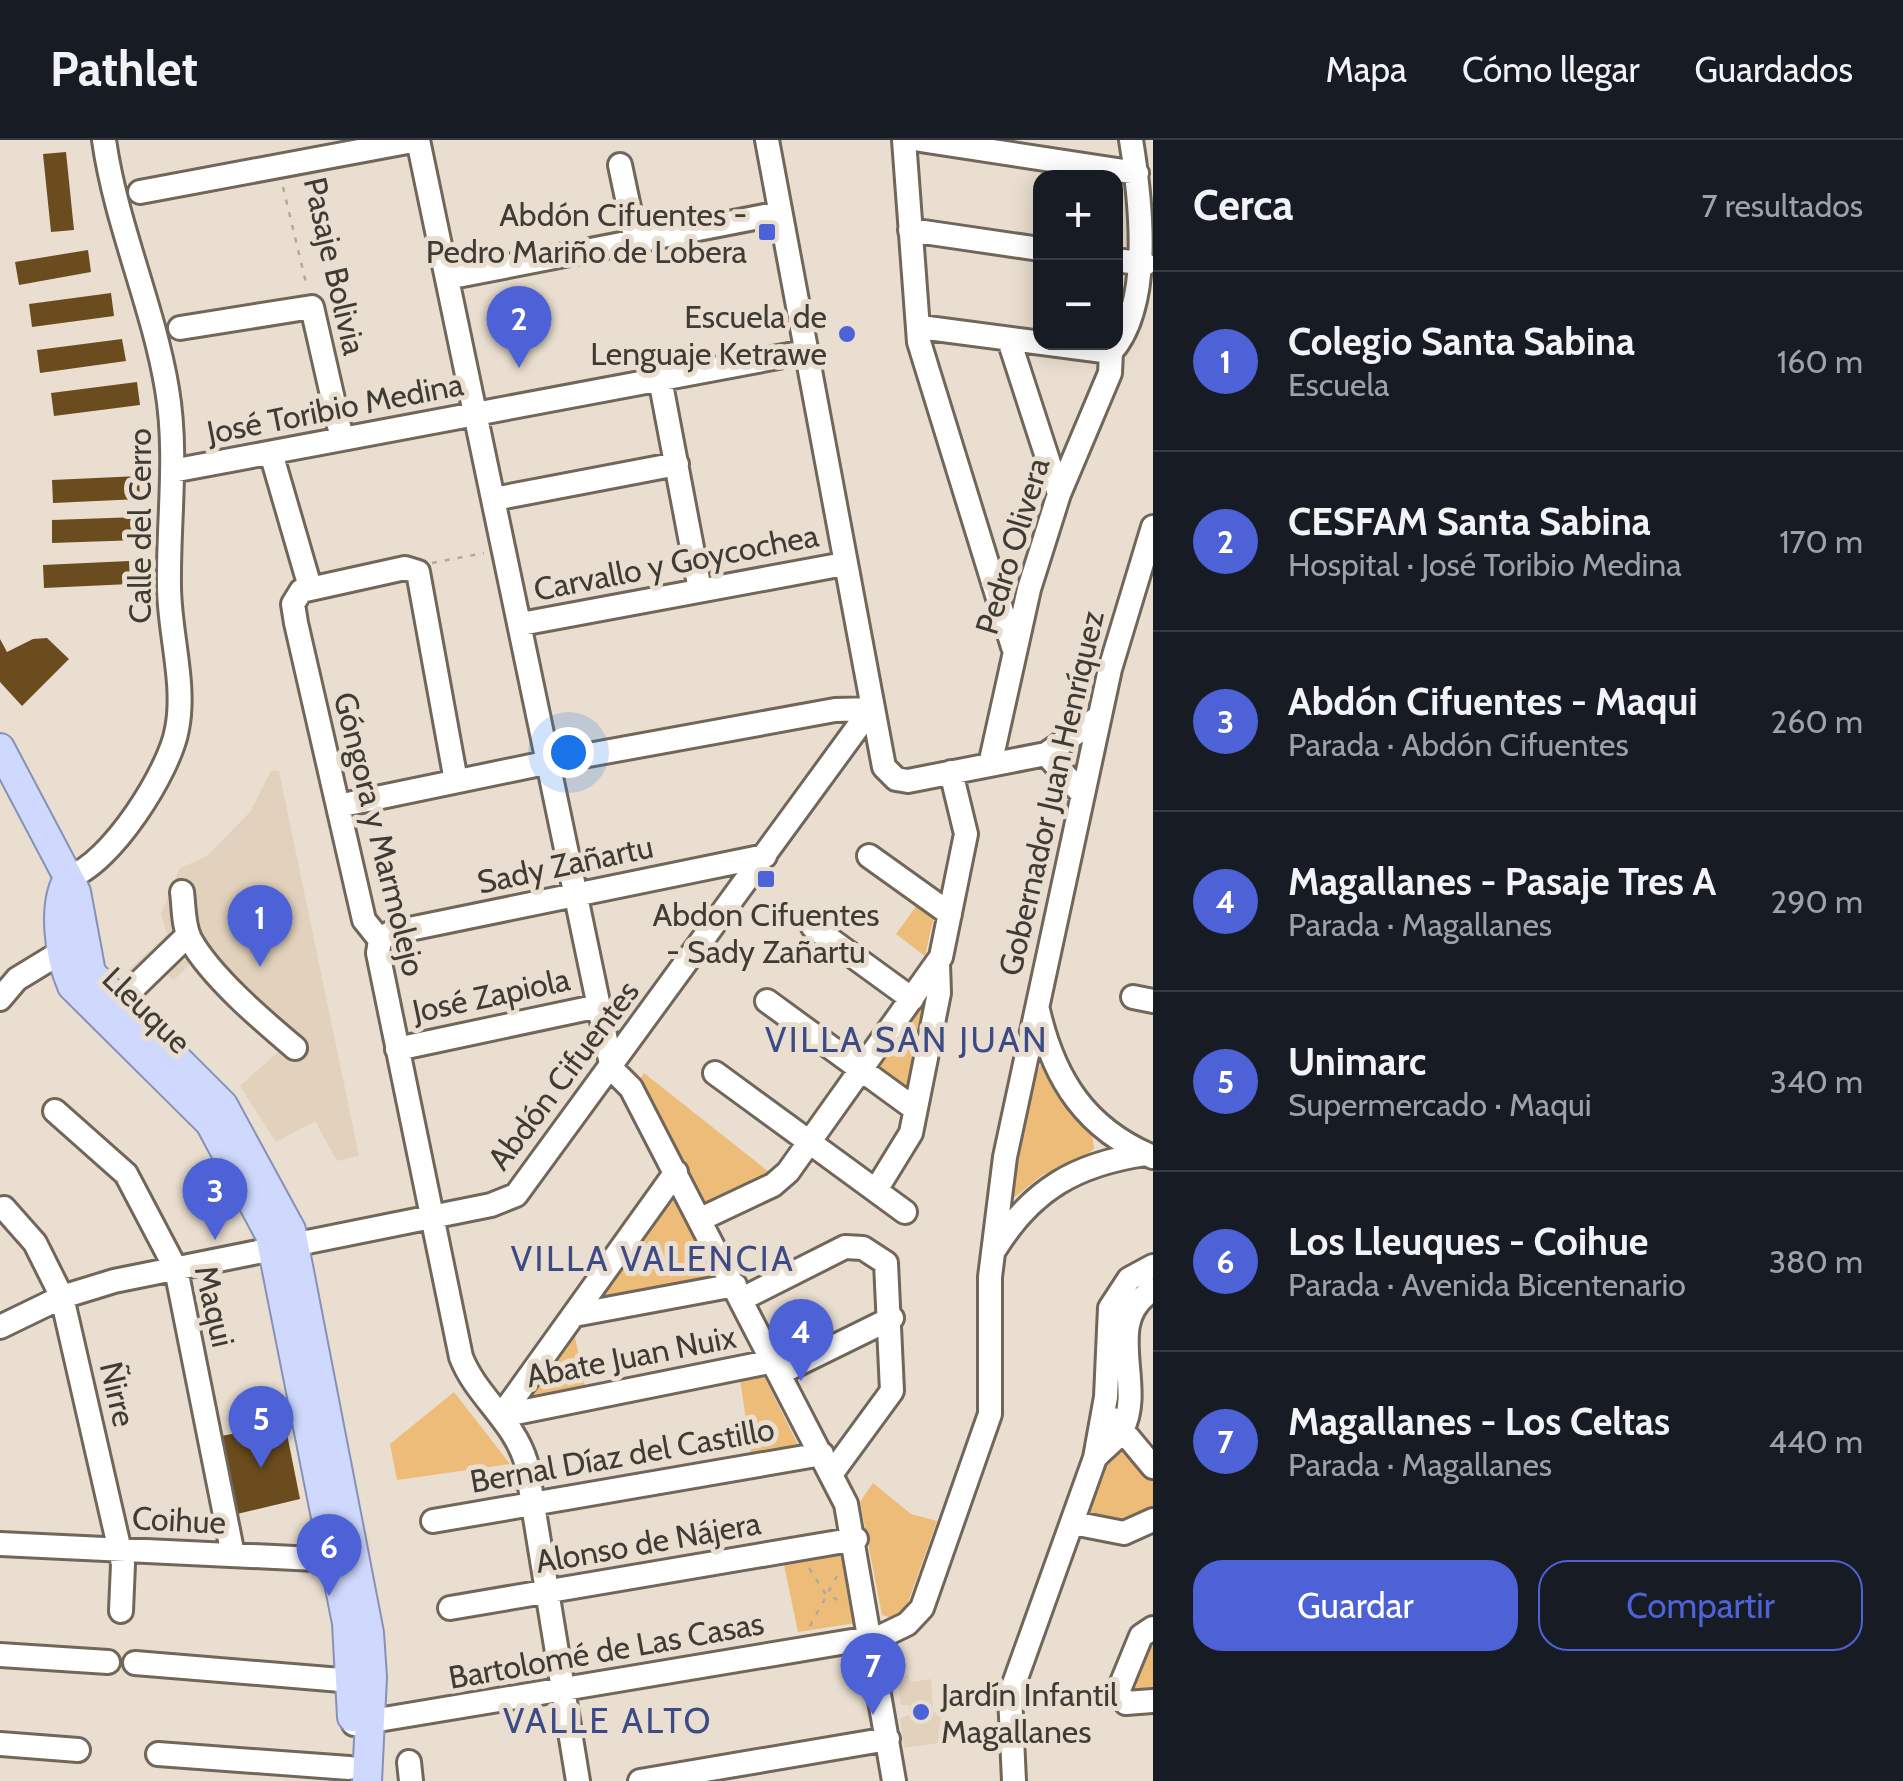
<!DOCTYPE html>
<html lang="es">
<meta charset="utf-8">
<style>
body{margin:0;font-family:Cabin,sans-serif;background:#20242c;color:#f1f3f6}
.controls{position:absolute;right:30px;top:30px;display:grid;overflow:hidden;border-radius:20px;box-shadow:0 5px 25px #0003}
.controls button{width:90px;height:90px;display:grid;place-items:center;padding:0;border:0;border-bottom:2px solid #363941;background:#171b24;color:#f1f3f6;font:50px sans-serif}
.you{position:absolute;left:568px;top:612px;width:35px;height:35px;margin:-25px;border:8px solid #fff;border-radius:50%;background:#1a73e8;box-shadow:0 0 0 15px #1a73e833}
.badge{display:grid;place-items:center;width:65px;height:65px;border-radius:50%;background:#4d62d7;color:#fff;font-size:32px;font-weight:700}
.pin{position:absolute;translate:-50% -82px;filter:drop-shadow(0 2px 5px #0008)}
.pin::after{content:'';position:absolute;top:52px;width:35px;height:30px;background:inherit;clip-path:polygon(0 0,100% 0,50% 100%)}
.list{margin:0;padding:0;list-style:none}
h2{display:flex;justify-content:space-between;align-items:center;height:130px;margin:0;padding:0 40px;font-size:42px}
h2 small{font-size:32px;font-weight:400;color:#9ea1a6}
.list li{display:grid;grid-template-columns:65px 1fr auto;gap:30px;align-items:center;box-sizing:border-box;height:180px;padding:0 40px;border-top:2px solid #363941}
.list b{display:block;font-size:38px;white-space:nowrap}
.list p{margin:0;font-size:32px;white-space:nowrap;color:#9ea1a6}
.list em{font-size:32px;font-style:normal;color:#9ea1a6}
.actions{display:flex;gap:20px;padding:30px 40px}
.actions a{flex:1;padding:22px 0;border:2px solid #4d62d7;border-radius:30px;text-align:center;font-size:35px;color:#4d62d7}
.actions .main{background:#4d62d7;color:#fff}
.map{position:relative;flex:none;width:1153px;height:1641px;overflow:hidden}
header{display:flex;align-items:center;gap:60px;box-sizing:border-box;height:140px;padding:0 50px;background:#171b24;border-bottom:2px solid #363941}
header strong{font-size:48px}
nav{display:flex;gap:55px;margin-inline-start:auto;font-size:35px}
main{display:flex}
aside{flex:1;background:#171b24}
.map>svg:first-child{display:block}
</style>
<header>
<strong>Pathlet</strong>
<nav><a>Mapa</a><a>Cómo llegar</a><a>Guardados</a></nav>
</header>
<main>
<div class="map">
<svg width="1153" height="1641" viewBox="0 0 1153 1641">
<rect width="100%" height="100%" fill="#e9decf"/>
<path fill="#e2d2bd" d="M271,631H279L359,1016L337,1021L315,981L276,1002L240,946L280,910L194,820L174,840L167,835L146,856L122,836L167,794L161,774L179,729L208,715L250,672Z
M908,1535L910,1542L931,1539L933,1572L941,1571L946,1602L904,1608L900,1578L910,1575L909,1565H901L897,1537Z"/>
<path fill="#edbc78" d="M917,765L934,776L925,816L896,794Z
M928,852L931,855L911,958L873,931Z
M1042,923L1062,961L1092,995L1094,1008L1085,1017L1042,1035L1015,1057L1010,1056C1011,1034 1031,937 1042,923Z
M644,933L774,1036L712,1067L699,1063L637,944Z
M674,1053L714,1137L585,1166Z
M572,1182L586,1252L513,1268Z
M763,1234L801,1311L752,1320L740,1239Z
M454,1252L510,1324L397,1340L390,1304Z
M1123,1305L1153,1336V1374L1131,1389L1085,1374L1110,1311Z
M873,1343L911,1374L937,1381L906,1468L892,1478L882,1475L860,1362Z
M850,1409L862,1482L798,1492L783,1420Z
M1153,1492V1557L1127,1559Z"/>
<path fill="#6b4c1f" d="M66,12L74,90L51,92L43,14Z
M88,110L91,132L19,145L15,122Z
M111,153L114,176L32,187L29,164Z
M122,199L126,221L40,233L37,210Z
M137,242L140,265L54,276L51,253Z
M139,336L140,359L53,363L52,340Z
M138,377L139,400L52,403V380Z
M129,421L130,444L44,448L43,425Z
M47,498L69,519L22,566L0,542V499L7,512L33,499Z
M285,1284L300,1359L237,1374L221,1296Z"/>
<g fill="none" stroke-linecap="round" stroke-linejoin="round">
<g stroke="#706659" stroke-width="28">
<path id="minor" d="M767,0L884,627L896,639L908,641L1046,614L1099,577
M904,0L919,202L1013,507
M920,0L1137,33
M620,25L636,101
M140,52L418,0L612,929
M910,90L1040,109
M1116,120L1145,124
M447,138L780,73
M920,187L1111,212
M180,188L312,167L342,299
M1009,200L1059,354
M1111,212C1153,165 1141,61 1131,0
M660,239L700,450
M271,313L310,447
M172,331L805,212
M494,359L677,324
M521,484L844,424
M1046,614L1083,655
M990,625L1029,449L1059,354L1110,233L1111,212
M338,666L550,622L835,570L871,569
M869,716L950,774
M69,737C110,725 170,631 177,589C186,544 169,492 169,446C168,381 178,314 167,249C153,165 116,85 104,0
M182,752C184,767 183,785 190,799C210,836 263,881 295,908
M813,787L912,859
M380,800L378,813L461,1217C476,1256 514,1281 526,1322L578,1641
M380,800L364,780L296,483L293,464L301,451L405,428L418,432L456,641
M380,800L390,793L765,716
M1133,857L1153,861
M0,859L17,839L63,811
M767,861L915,969
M118,863L188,795
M1038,870C1054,940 1086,989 1153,1017
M397,909L599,866
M612,929L631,948L846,1364L894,1641
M715,933L905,1072
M55,971L126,1034L176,1129L233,1415
M876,1050L911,993L939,853L938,824
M4,1068L35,1103L62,1157L123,1424L121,1471
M701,1079L773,1045L788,1032L941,817L966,694L951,632
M995,1109C1032,1049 1077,1024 1145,1014
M742,1159L845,1107L863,1108L886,1123L892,1251L832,1333
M574,1175L735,1145
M0,1187L62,1157L114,1141L491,1065L516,1055L871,569
M780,1233L892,1178
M501,1276L676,1032
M501,1276L774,1221
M1113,1279L1153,1327
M1095,1318C1103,1309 1116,1300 1122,1290C1146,1245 1101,1181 1153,1150
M433,1381L822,1314
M1073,1383L1124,1393L1153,1380
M0,1404L336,1420L351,1417
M450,1468L856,1399
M1153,1488L1141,1496L1118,1552L1126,1563L1153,1561
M0,1515L108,1522
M135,1523L353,1541
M354,1584L882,1496L907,1484L922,1468L990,1274V1137L1005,1017L1110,529L1153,387
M0,1604L78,1610
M158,1614L349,1628
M409,1622L411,1641
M640,1641L888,1599
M1014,1641L1010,1555L1095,1318L1106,1257L1110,1168L1129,1139L1153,1126"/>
</g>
<g stroke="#8791b6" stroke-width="32">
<path id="major" d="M0,608L76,752L91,833L223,965L291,1090L369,1493L372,1537L367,1641
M68,739C52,766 60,818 72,846L210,983L270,1095L347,1483L352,1577"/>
</g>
<path stroke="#b2a99d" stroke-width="2.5" stroke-dasharray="5 8" stroke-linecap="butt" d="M283,47L307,147
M432,423L484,413
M809,1428L825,1453L845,1464
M810,1486L837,1436"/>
<use href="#minor" stroke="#fff" stroke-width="22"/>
<use href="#major" stroke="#ced9fd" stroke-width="28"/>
</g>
<g fill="#4d62d7" stroke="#e9decf" stroke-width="4">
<rect x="757" y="82" width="20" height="20" rx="5"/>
<circle cx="847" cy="194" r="10"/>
<rect x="756" y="729" width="20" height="20" rx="5"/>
<circle cx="921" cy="1572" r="10"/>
</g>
<g text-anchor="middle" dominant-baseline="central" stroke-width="10" stroke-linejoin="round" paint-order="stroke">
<g font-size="32" fill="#3f3b35" stroke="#e9decf" text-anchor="end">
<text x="747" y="74">Abdón Cifuentes -<tspan x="747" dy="37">Pedro Mariño de Lobera</tspan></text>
<text x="827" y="176">Escuela de<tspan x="827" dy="37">Lenguaje Ketrawe</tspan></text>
<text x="766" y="774" text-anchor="middle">Abdon Cifuentes<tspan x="766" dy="37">- Sady Zañartu</tspan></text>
<text x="941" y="1554" text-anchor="start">Jardín Infantil<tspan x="941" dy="37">Magallanes</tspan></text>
</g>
<g font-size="32" fill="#3f3b35" stroke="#e9decf">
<text transform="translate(335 126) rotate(77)">Pasaje Bolivia</text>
<text transform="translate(335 268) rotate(-11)">José Toribio Medina</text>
<text transform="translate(139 386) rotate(-90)">Calle del Cerro</text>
<text transform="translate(1012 406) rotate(-73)">Pedro Olivera</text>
<text transform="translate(676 422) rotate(-11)">Carvallo y Goycochea</text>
<text transform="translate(1051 653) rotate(-77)">Gobernador Juan Henríquez</text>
<text transform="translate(380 694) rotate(76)">Góngora y Marmolejo</text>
<text transform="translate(565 724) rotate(-12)">Sady Zañartu</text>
<text transform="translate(491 855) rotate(-12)">José Zapiola</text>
<text transform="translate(147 870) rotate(44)">Lleuque</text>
<text transform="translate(563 935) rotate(-53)">Abdón Cifuentes</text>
<text transform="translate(215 1166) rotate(77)">Maqui</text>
<text transform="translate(631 1216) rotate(-11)">Abate Juan Nuix</text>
<text transform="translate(118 1254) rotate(77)">Ñirre</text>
<text transform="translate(622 1315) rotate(-10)">Bernal Díaz del Castillo</text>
<text transform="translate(179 1380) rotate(3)">Coihue</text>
<text transform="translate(648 1402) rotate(-10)">Alonso de Nájera</text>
<text transform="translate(606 1510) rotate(-10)">Bartolomé de Las Casas</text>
</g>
<g font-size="35" letter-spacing="2.5" fill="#3c4a86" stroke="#e9decf">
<text x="907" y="899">VILLA SAN JUAN</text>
<text x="653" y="1118">VILLA VALENCIA</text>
<text x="608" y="1580">VALLE ALTO</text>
</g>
</g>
</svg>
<div class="controls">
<button>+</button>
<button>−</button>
</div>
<div class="you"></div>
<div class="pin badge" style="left:260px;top:827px">1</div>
<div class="pin badge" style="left:519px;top:228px">2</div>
<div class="pin badge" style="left:215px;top:1100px">3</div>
<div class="pin badge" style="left:801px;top:1241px">4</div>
<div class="pin badge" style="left:261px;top:1328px">5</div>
<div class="pin badge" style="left:329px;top:1456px">6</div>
<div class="pin badge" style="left:873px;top:1575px">7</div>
</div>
<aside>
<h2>Cerca<small>7 resultados</small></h2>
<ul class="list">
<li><span class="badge">1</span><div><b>Colegio Santa Sabina</b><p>Escuela</p></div><em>160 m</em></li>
<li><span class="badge">2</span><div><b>CESFAM Santa Sabina</b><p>Hospital · José Toribio Medina</p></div><em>170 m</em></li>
<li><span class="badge">3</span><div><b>Abdón Cifuentes - Maqui</b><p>Parada · Abdón Cifuentes</p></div><em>260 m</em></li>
<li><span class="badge">4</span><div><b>Magallanes - Pasaje Tres A</b><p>Parada · Magallanes</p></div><em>290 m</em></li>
<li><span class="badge">5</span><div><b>Unimarc</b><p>Supermercado · Maqui</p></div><em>340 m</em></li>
<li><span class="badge">6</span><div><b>Los Lleuques - Coihue</b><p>Parada · Avenida Bicentenario</p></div><em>380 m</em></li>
<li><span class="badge">7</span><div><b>Magallanes - Los Celtas</b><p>Parada · Magallanes</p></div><em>440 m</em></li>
</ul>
<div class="actions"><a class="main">Guardar</a><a>Compartir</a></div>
</aside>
</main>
